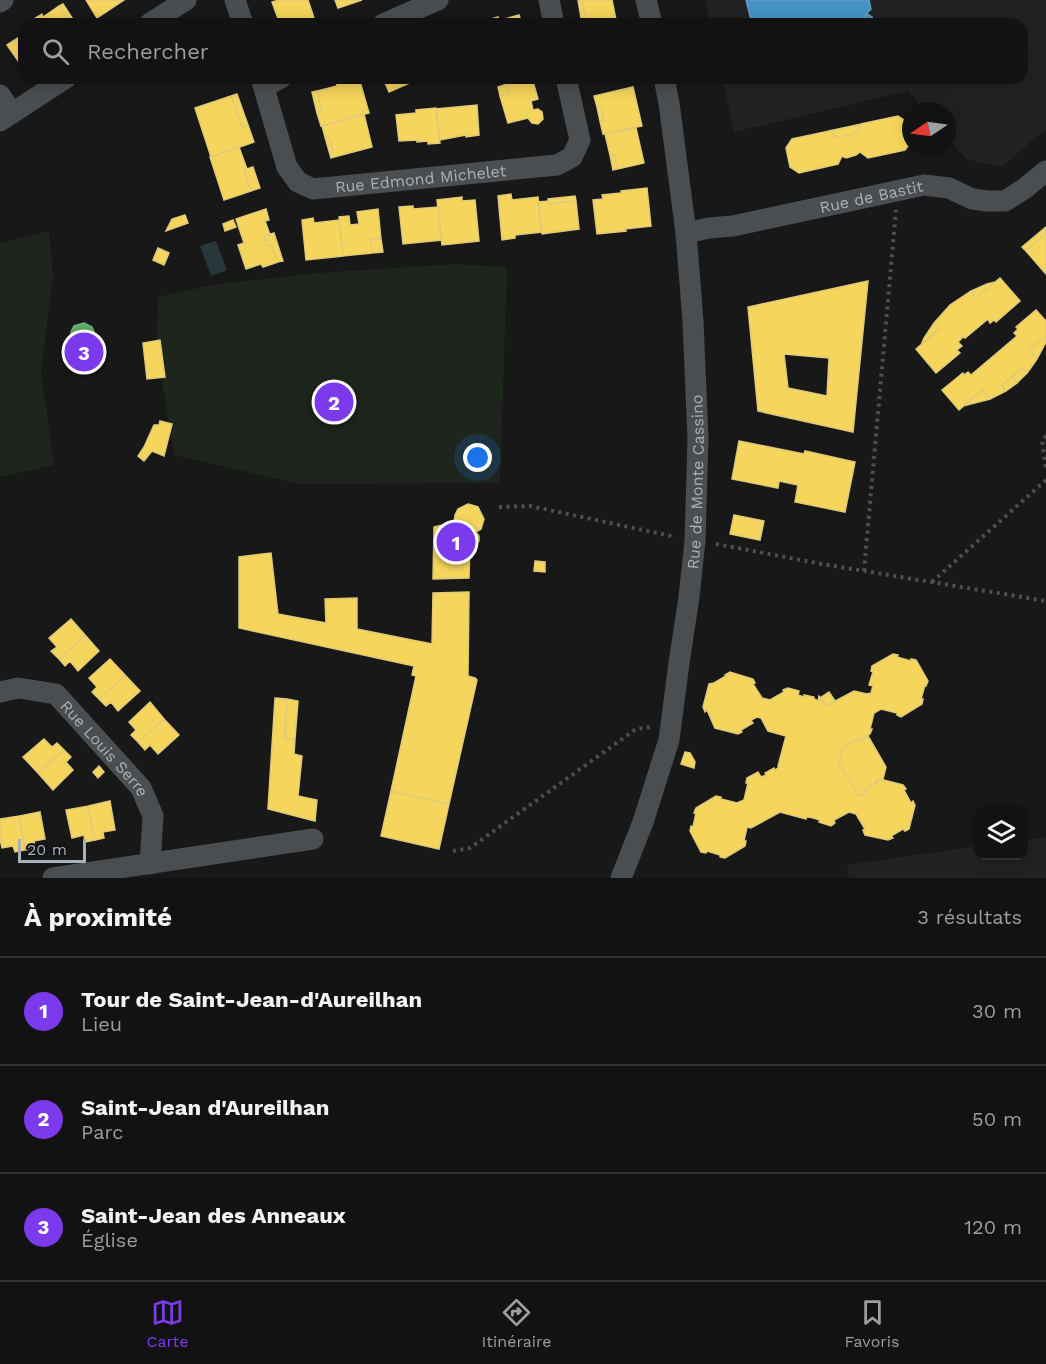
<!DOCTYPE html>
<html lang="fr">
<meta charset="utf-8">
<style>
body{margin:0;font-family:"Work Sans",sans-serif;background:#1f2020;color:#f1f3f6}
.controls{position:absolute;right:18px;bottom:18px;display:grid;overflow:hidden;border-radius:12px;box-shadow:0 3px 15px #0003}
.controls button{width:54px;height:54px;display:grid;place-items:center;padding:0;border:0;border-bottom:2px solid #313232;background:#121212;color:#f1f3f6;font:30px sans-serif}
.compass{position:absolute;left:902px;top:102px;width:54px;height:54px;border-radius:50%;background:#121212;box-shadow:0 3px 15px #0003;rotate:257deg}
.scale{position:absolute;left:18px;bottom:15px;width:68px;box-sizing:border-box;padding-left:6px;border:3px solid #a8b1b9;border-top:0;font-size:16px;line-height:21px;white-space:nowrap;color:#a8b1b9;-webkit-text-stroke:4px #121214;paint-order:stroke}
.you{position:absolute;left:478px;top:458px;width:21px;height:21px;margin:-15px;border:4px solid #fff;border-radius:50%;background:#1a73e8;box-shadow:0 0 0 9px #1a73e833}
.badge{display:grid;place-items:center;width:39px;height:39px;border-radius:50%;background:#7c3aed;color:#fff;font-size:20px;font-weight:700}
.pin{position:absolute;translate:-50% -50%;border:3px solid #fff;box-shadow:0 2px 6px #0006}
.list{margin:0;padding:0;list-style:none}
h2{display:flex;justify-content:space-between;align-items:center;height:78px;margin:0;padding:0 24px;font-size:26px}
h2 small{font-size:20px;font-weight:400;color:#9c9e9f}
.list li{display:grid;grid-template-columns:39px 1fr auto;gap:18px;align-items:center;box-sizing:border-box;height:108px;padding:0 24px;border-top:2px solid #313232}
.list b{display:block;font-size:22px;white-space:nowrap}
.list p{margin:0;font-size:20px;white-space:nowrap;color:#9c9e9f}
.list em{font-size:20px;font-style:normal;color:#9c9e9f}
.icon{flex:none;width:33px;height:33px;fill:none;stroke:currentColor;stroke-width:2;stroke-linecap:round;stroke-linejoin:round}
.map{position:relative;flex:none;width:1046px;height:878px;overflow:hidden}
.search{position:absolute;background:#121212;box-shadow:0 3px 15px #0003;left:18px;right:18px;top:18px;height:66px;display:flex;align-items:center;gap:15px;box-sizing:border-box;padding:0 21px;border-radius:18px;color:#9c9e9f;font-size:22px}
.sheet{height:402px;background:#121212}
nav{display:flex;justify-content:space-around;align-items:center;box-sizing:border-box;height:84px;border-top:2px solid #313232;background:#121212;font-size:16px;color:#9c9e9f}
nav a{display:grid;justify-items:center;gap:3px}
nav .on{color:#7c3aed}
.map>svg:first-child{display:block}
</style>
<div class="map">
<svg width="1046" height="878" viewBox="0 0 1046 878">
<rect width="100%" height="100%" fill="#181818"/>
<path fill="#222224" d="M705,0H1046V129L1003,166L986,164L966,159L947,137V111H925L908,91L734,132L722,78H1022V24H710Z
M1046,837V878H849L847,865L978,846V856H1024V840Z"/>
<path fill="#1e251d" d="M49,231L53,275L41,371L54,465L0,477V243Z
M455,264L507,267L500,483L299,484L174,455L157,349L158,297L212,285L319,273Z"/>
<path fill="#2a373a" d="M216,241L227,270L211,276L200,246Z"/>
<path fill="#f6d55c" stroke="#dfca78" stroke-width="1.5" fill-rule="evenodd" d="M86,0H124L97,18Z
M279,0H308L315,21L306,24H280L272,2Z
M335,0H362L338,8Z
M578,0H582L587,24H582Z
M582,0H612L616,20L605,23V24H587Z
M63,4L76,24H70L59,6Z
M59,6L70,24H34L32,20L42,14L43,17Z
M519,15L522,24H498H499L498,21Z
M498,17L499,24H485L484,21Z
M24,34V63L21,65L7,45Z
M345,78H359L369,113L321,126L317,113L322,112L317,91L337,86L336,80Z
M383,78H421L389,92Z
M505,78H530L507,84Z
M530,78H532L538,99L531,101L533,110L538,109L542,112L543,119L538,124L532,123L528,118L508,123L500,96L509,94L507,84Z
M507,84L509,94L500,96L498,87Z
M633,87L642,126L603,134L600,121L604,120L601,106L597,107L594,96Z
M317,91L322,112L317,113L312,92Z
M237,94L248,125L242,127L231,96Z
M231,96L242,127L248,125L254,142L211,157L195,108Z
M477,105L479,135L466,137V135L439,140L436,109Z
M601,106L604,120L600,121L597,107Z
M436,108L440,143L428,144V141L417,142V140L399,141L396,115L416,113V110Z
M364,114L372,147L334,157L329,136L325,137L322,126Z
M898,116L907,122L911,142L905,150L868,158L860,152L856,155L846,158L842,156L838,164L799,173L790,167L786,148L792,139L829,131L837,137L855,134L861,124Z
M861,124L855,134L837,137L829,131Z
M636,128L644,163L617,169L614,154L610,155L605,134Z
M329,136L334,157L331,158L325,137Z
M239,147L247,169L244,170L251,191L224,200L210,157Z
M614,154L617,169L613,170L610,155Z
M253,167L260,188L251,191L244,170Z
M647,188L651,226L625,229L626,231L597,234L593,200L603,199L602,195L621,193V191Z
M511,194L512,200L538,197L542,232L515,235V238L502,240L498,196Z
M575,196L576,201L549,204L548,199Z
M462,197V201L475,200L479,241L442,245L437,200Z
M549,201V204L576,201L579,229L542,234L538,202Z
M413,206V209L438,207L442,240L403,244L399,207Z
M266,209L269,220L265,221L270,235L264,236L267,246L272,245L278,262L263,267L261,264L246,269L238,245L244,243L236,219Z
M378,209L381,239L371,240L372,253L343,256L339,217L349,216L350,225L359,224L357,212Z
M185,215L188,223L166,231L172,219Z
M313,218L314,223L339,220L343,256L306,260L302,220Z
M233,220L236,227L225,231L223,224Z
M1046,227V233L1026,251L1022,247Z
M274,233L283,261L278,262L272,245L267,246L264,236Z
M1046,233V274L1026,251Z
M381,239L383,252L372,253L371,240Z
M158,248L169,253L164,265L153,260Z
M1000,278L1020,301L996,322L994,320L990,323L988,319L965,338L963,337L958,342L962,346L957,350L960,353L936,373L916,349L939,329L934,323L950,305L971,291L976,298Z
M868,281L853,432L758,411L748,307ZM784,354L829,358L827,396L788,388Z
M995,282L976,298L971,291L987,284Z
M1036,310L1046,321V336L1029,350L1037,359L1030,369L1027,373L1022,368L1002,385L1006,391L990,399L982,390L959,410L942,390L963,373L964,375L968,372L971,375L1017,336L1014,333L1018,329L1016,327Z
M934,323L939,329L921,345L924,338Z
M1046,336V342L1037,359L1029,350Z
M160,340L165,377L147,379L143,343Z
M1022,368L1027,373L1017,383L1012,377Z
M1012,377L1017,383L1006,391L1002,385Z
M982,390L990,399L963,406Z
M160,421L172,424L164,456L152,451L144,461L138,456L144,447L154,425H159Z
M739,441L804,454L805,451L855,462L845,512L795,502L798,485L779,481L778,488L732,479Z
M468,504L478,507L484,519L481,529L476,532L479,536V541L475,544L470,543L469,578L433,579L434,527L454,522L455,515L458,509Z
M734,515L764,521L760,540L730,534Z
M271,553L278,614L326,623L325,599L357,598V629L432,644L433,593L469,592L468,676L475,678L477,680L449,804L391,791L416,676L412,675L414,666L239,628V557Z
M535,561L545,562V572L534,571Z
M71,619L85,635L59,659L51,651L57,647L49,638Z
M85,635L99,651L78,671L70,661L65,666L59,659Z
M893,654L898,655L897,657L911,661V659L916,660L928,681L926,686L925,685L921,699H923L922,704L901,717L897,715V713L881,709L874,713L870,729H872L870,734L859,741L858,739L841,749L842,751L839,762L857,794L861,796L866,793L864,789L877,783L876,781L880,779L903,785L906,789L904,790L911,803L913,801L915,805L909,829L905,831L903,829L891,836L893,838L888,840L865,835L863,830L865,829L856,814L849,812L834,820L835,823L831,826L819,822L820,820L806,816V819L780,812L751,828L747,827L744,841H746L745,846L725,858L720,857V855L707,851L706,853L701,852L690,831L691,826L693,827L696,813H694L696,808L716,796L721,797V799L737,803L744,800L748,783H746L747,778L758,772L761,777L766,775L765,773L774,768L775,770L779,767L778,766L786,736L768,731L761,718L757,717L751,720L753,723L741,730L742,732L738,734L715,728L707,710L705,712L703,707L709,684L714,683L726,676L725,675L730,672L753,679L755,683L753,684L762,698L770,700L784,692L783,690L788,688L799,691L798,695L804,697V695L814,697V699L818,701L819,696L826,706L854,691L867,694L871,693L873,686L869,685L873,672L871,671L872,666Z
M110,659L125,675L99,699L92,692L97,687L89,678Z
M125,675L140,691L118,711L111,702L106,706L99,699Z
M829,692L835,701L826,706L820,698Z
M275,698L287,699L285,738L295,739L294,754L302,756L298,796L317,800L315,821L268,809Z
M287,699L298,701L295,739L285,738Z
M150,702L164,719L138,742L131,735L136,730L129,722Z
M164,719L179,735L158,754L150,745L145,750L138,742Z
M868,736L886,767L883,779H880L876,781L877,783L864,789L866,793L861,796L857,794L839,762L842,751L841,749L858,739L859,741Z
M44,739L52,747L57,743L64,750L38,773L23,757Z
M64,750L71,757L66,762L73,770L53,790L38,773Z
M685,752L690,753L695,762L694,768L681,764Z
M99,766L104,772L98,778L93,772Z
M391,791L449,804L439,849L381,836Z
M110,801L115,830L103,832L104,838L95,840L88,806Z
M88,806L95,840L85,842L84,835L72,838L66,810Z
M40,812L45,839L34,841L35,849L25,850L19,816Z
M19,816L25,850L15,852L13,846L2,848L0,839V819Z"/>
<path fill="#4393c3" stroke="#619cc0" stroke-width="1.5" d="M746,0H869L871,9L864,16L866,24H752Z
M867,14L872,17L874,24H866L864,16Z"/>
<path fill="#5aae61" stroke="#71af7b" stroke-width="1.5" d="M84,323L92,327L95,334H96L100,366L72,369L69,338H70L71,332L74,326Z"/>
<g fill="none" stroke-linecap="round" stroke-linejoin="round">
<path stroke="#4e4f52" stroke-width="4" stroke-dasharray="3 4.5" stroke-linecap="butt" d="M1046,436L1042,440L1046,471
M499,507L530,506L676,537
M716,544L822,564L1046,601
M864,571L896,210
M932,582L1046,480
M453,851L470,848L636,729L651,727"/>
<g stroke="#4b4e51" stroke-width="21">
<path d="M235,0L243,24"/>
<path d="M549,0L554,24"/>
<path d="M646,0L652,24"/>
<path d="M0,2L3,0"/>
<path d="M149,24L186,0"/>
<path d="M383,24L438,0"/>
<path id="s1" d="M261,78L287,167L298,182L313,189L557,165L572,157L580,140L566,78"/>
<path d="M264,87L281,78"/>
<path d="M0,95L12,113"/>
<path d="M0,121L66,78"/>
<path id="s2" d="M686,233L709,228L733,226L924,185L949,188L972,199L987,201H1005L1024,189L1046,171"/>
<path id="s3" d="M0,692L18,688L56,694L141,788L153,816L150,864"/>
<path d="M53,878L313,839"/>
<path id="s4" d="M621,878L643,822L669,740L679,663L689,597L695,541L698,439L693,321L686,233L669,103L664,78"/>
</g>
</g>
<g text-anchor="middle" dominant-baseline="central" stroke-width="6" stroke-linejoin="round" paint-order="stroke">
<g font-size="16" fill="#a8b1b9" stroke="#121214">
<text stroke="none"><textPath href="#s1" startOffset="236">Rue Edmond Michelet</textPath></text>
<text stroke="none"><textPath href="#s2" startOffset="189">Rue de Bastit</textPath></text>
<text stroke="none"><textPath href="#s4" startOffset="406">Rue de Monte Cassino</textPath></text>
<text stroke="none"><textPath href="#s3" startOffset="130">Rue Louis Serre</textPath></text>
</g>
</g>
</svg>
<div class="controls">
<button><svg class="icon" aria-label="layers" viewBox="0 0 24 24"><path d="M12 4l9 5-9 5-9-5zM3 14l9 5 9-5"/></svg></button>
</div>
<svg class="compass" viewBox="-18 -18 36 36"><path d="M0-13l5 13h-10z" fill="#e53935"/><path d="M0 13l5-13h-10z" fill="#9c9e9f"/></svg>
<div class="scale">20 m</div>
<div class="you"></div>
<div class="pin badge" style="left:456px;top:542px">1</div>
<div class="pin badge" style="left:334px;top:402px">2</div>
<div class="pin badge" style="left:84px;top:352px">3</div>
<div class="search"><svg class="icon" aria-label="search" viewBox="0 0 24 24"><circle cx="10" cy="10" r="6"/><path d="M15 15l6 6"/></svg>Rechercher</div>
</div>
<section class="sheet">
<h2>À proximité<small>3 résultats</small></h2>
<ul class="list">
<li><span class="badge">1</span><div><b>Tour de Saint-Jean-d'Aureilhan</b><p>Lieu</p></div><em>30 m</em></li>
<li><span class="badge">2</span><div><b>Saint-Jean d'Aureilhan</b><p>Parc</p></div><em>50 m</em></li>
<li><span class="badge">3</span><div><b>Saint-Jean des Anneaux</b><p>Église</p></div><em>120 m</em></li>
</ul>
</section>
<nav>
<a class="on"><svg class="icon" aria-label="map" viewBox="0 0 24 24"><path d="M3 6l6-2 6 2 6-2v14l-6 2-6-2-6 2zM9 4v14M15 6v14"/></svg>Carte</a>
<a><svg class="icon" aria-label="directions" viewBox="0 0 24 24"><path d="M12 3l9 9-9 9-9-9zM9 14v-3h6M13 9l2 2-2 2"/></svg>Itinéraire</a>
<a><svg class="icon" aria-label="saved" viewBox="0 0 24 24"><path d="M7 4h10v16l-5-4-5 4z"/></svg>Favoris</a>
</nav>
